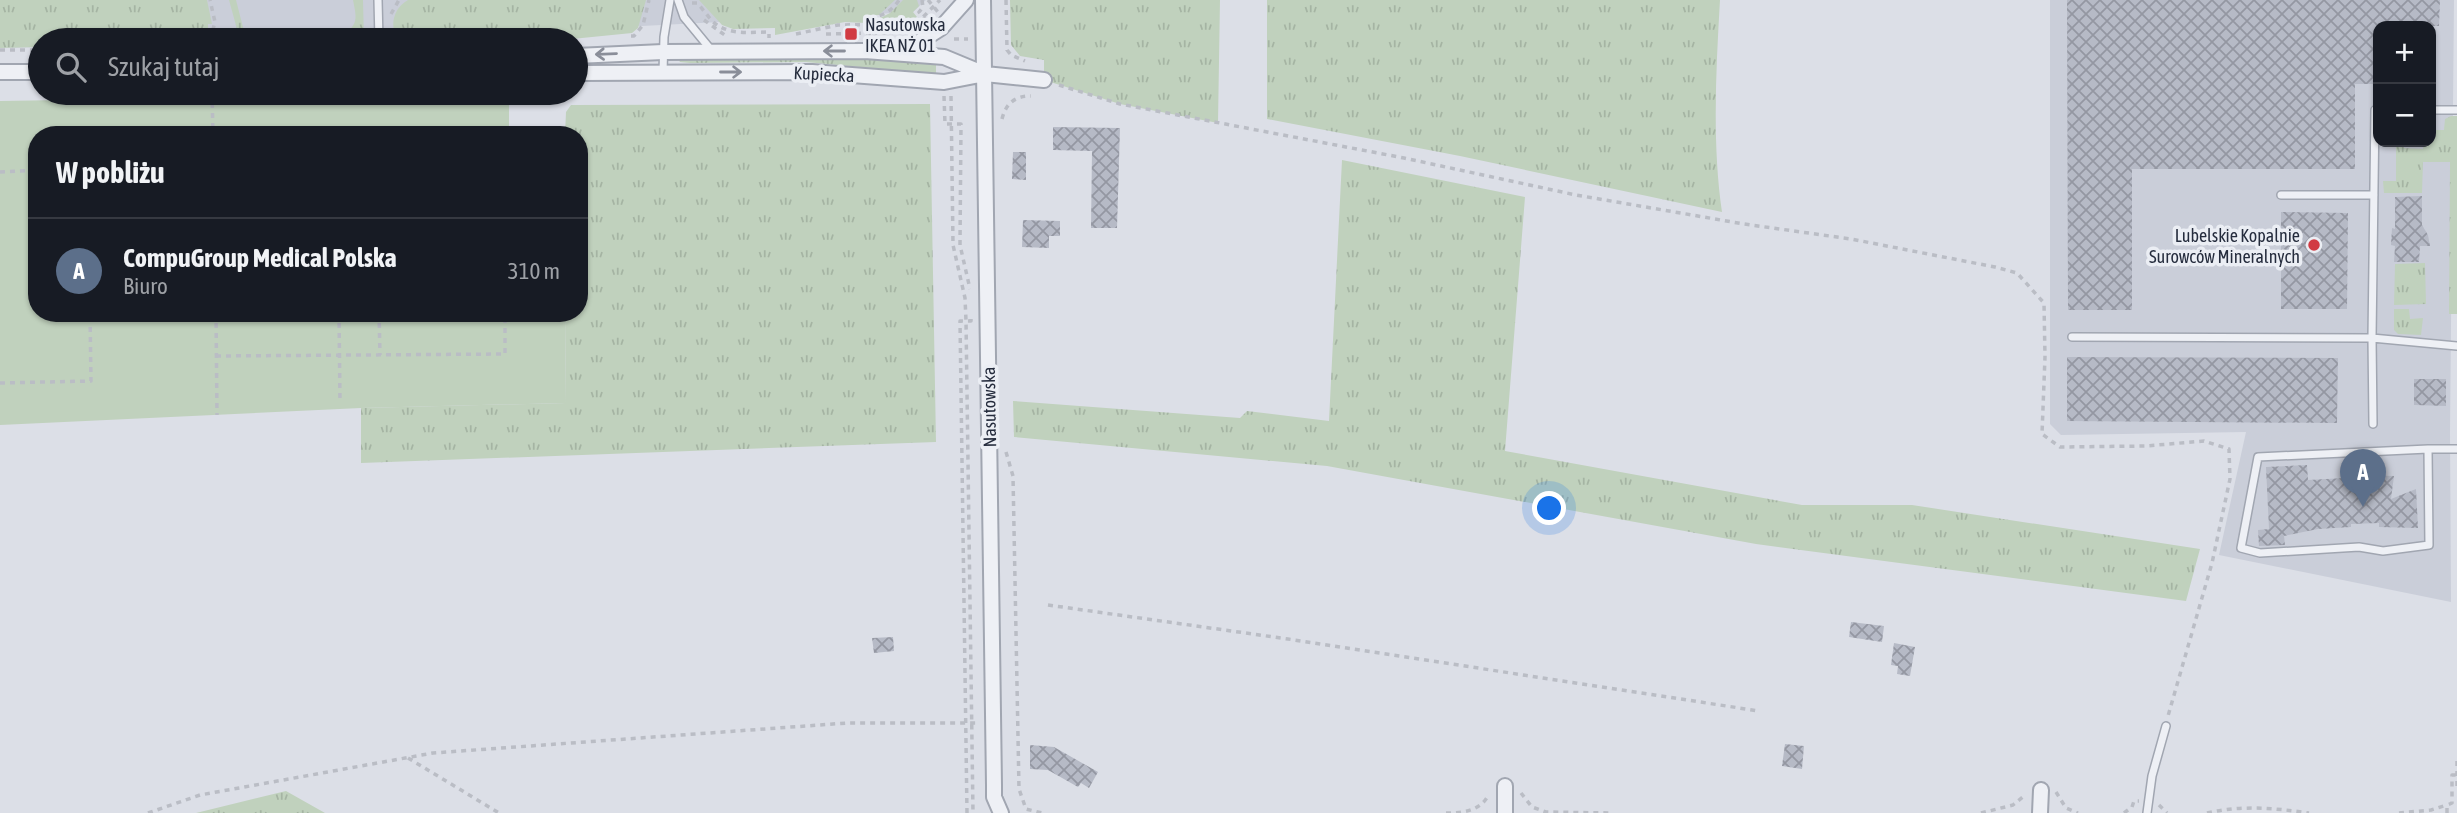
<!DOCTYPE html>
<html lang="pl">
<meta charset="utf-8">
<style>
body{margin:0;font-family:"Asap Condensed",sans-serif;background:#20242c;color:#f1f3f6}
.controls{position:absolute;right:21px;top:21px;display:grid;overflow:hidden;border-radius:14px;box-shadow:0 2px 5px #0004}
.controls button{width:63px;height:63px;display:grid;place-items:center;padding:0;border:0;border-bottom:2px solid #363941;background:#171b24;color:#f1f3f6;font:35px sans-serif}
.you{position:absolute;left:1550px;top:509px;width:24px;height:24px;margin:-18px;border:5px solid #fff;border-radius:50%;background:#1a73e8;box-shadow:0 0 0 10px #1a73e833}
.badge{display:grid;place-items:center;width:46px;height:46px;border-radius:50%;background:#ea580c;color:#fff;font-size:23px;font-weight:700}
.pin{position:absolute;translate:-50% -58px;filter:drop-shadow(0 2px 4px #0008)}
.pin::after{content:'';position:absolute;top:37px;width:24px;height:21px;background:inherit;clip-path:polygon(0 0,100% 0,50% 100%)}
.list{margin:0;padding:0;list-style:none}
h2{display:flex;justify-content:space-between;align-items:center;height:91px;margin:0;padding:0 28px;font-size:30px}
h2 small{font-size:23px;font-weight:400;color:#9ea1a6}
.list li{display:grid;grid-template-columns:46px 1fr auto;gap:21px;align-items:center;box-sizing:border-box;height:105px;padding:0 28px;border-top:2px solid #363941}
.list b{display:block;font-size:26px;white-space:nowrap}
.list p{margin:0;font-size:23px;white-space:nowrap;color:#9ea1a6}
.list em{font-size:23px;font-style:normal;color:#9ea1a6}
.icon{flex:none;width:38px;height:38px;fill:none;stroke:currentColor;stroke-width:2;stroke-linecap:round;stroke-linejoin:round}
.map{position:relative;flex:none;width:2457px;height:813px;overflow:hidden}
.search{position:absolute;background:#171b24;box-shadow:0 2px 5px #0004;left:28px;top:28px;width:560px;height:77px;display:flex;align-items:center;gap:18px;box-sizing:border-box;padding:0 24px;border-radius:38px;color:#9ea1a6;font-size:26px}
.panel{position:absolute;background:#171b24;box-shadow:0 2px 5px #0004;left:28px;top:126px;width:560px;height:196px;border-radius:28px}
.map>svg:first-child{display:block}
</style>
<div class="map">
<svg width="2457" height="813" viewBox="0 0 2457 813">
<defs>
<pattern id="grass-tufts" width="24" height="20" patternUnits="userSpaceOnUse" patternTransform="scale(1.75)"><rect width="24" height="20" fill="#c0d1bd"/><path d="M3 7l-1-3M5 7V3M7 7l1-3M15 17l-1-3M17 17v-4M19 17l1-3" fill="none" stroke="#a5b4a3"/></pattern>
<pattern id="building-cross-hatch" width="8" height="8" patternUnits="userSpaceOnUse" patternTransform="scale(1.75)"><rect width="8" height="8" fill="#b6bac6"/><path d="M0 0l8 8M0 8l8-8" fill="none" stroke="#9497a2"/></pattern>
</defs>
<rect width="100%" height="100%" fill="#dcdfe7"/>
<path fill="#caced9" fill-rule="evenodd" d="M0,0H926L913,12L622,27L249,40H40V47L0,48Z
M2050,0H2454L2450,433L2451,602L2219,555L2246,432L2061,435L2050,424ZM2378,26H2431V142H2378Z"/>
<path fill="url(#grass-tufts)" d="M0,0H207L212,24H208V29H212L206,40H40V47L0,48Z
M229,0H236L245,35L345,34C359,23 356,16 353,0H363L364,40H240Z
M408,0H646L638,28L632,33L562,40H398C389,27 393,8 408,0Z
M699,0H895L879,15H866V23L845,22L775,35V28L733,29L722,25Z
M903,0H917L919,6L913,12L917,17L904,22L876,23V20L890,13Z
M1010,0H1220L1218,123L1120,104L1044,80V60L1020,56L1011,45Z
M1267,0H1720C1716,69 1712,144 1722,212L1460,156L1267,119Z
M880,58L936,62V74L806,62L690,63L680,62L678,59Z
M930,104L936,442L361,463V408L566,403L565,313H579V135H565L566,112L571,105Z
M2451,116H2457V314H2449L2450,162H2423L2422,193H2384L2383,181H2396V142H2404V148L2423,149L2424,142H2431V130H2444L2445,119Z
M1342,160L1525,197L1505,451L1802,505H1912L2200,549L2186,601L1756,544L1327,466L1014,437L1013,401L1240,418L1247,411L1329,421Z
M2425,263L2426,304L2394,305L2395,264Z
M2394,309H2409L2410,319L2423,318L2421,335L2398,334L2394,330Z
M286,791L325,813H196Z"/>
<path fill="#c0d1bd" d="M509,93V135H37V313H565L566,403L361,408L0,425V101Z"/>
<path fill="url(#building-cross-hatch)" d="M2067,0H2440L2439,26H2378V84H2355V169H2132V310H2068Z
M1053,127L1120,128L1117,228H1091L1092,151L1053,150Z
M1013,152H1026V180L1012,179Z
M2422,196V225L2428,235L2430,246H2420L2419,262H2394L2395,246L2391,245L2392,228L2395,229V197Z
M2281,212L2348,213L2347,309H2281Z
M1023,220L1060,221V236H1049V248L1022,247Z
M2067,357L2338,358L2337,423L2067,421Z
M2414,379H2446V406L2414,405Z
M2307,465L2308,480L2363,477L2362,475L2394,476L2391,499L2416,489L2418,528L2379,527V523L2351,524V527L2318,529L2284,536L2285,545L2259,546L2258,530L2269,529L2266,467Z
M1851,622L1884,626L1882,642L1849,637Z
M893,637L894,651L874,653L872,638Z
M1894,643L1915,647L1910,676L1897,674L1898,666L1891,665Z
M1785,744L1804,746L1802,769L1782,766Z
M1030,745L1054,747L1098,772L1089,788L1081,783L1078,787L1048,770L1030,769Z"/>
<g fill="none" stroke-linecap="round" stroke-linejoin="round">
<g stroke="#a1a6b1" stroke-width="10">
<path id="lane" d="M378,0L379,40
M678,0L684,17L712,51
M663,72L664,37L670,0
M2431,110H2457
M2281,195H2374
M2072,337L2372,338L2457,346
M2373,424L2372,338L2375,110H2378
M2428,449L2258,457L2241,548L2260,553L2359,547L2383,551L2429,545L2428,449H2457
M2147,813L2152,776L2166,726"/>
</g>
<g stroke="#a1a6b1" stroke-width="18">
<path id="street" d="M983,0L994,785V797L1001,813
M902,53L941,28L966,0
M576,56L663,52L865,51L944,57L985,74
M0,72H40
M576,73L812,72L944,82L985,74L1044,80
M1505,786V813
M2040,813L2041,790"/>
</g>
<path stroke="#babdc5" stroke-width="3.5" stroke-dasharray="5 5" stroke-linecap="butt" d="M922,0L923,7L919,12L925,19
M928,0L938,12
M1006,0L1007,50L1011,55L1025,61
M692,3H697C704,10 709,19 717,25C732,35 752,32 769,32V38
M391,14L399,0
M704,20L726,36
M872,33L905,32
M796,34L838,25L907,24L922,18L940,0
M826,34L872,33L871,18C883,16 893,10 899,0
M631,36H634L643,25L649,0
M954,39H968
M210,40L215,22L210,0
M0,50H40
M1059,85L1120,104L1404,158L1576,195L1744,224L1851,239L1995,267L2017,273L2044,303L2045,357L2042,434L2060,447L2146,446L2204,441L2229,449L2230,479L2212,563L2168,716
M212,93L213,135
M944,96L945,124H961L960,245L970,289
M951,96L953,245L965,298L966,321L973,813
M1002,119C1006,103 1015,96 1031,96
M0,172L37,170
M216,313L217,415
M339,313L340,403
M379,313L380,355
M216,356L505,354V313
M0,383L91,381L90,313
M1006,452L1013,476L1019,789L1026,809L1042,813
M1048,605L1288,639L1759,711
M408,758L499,813
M2457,761V788
M2056,792L2066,808L2078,813
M1521,793L1532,807L1546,812L1612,813
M2159,805L2167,813
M148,813L200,795L433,753L847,723H978
M967,813L960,321H971V318
M1446,813C1463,813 1481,811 1489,794
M1981,813L2013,805L2024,796
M2124,813L2132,807L2134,801H2139
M2207,813C2242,805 2274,808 2309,813
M2399,813L2431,810L2447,805
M2447,813V805L2452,803V775H2457"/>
<use href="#lane" stroke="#eef0f5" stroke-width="7"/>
<use href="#street" stroke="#eef0f5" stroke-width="14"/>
</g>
<defs><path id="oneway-shaft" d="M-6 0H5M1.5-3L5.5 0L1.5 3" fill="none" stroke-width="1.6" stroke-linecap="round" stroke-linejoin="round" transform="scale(1.75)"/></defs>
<g stroke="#8a8e99">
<use href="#oneway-shaft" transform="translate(834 51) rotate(-180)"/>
<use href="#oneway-shaft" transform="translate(606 54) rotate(178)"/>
<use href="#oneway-shaft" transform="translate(731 72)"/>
</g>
<g fill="#d13b43" stroke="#ebeef4" stroke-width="2.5">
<rect x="844" y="27" width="14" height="14" rx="3.5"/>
<circle cx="2314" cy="245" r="7"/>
</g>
<g text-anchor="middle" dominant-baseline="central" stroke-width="7" stroke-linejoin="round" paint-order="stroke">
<g font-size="18" fill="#252c3d" stroke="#ebeef4" text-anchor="start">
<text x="865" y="24">Nasutowska<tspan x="865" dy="21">IKEA NŻ 01</tspan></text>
<text x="2300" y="235" text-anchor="end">Lubelskie Kopalnie<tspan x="2300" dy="21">Surowców Mineralnych</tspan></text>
</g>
<g font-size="18" fill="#252c3d" stroke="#ebeef4">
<text transform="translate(824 74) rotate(3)">Kupiecka</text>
<text transform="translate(989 407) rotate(-91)">Nasutowska</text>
</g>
</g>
</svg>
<div class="controls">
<button>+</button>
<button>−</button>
</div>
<div class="you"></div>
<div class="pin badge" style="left:2363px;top:507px;background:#5c6f8a">A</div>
<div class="search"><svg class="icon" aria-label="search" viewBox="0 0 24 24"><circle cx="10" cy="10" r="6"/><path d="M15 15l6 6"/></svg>Szukaj tutaj</div>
<section class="panel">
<h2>W pobliżu<small></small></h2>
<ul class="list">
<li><span class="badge" style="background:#5c6f8a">A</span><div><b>CompuGroup Medical Polska</b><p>Biuro</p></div><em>310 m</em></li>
</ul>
</section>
</div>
